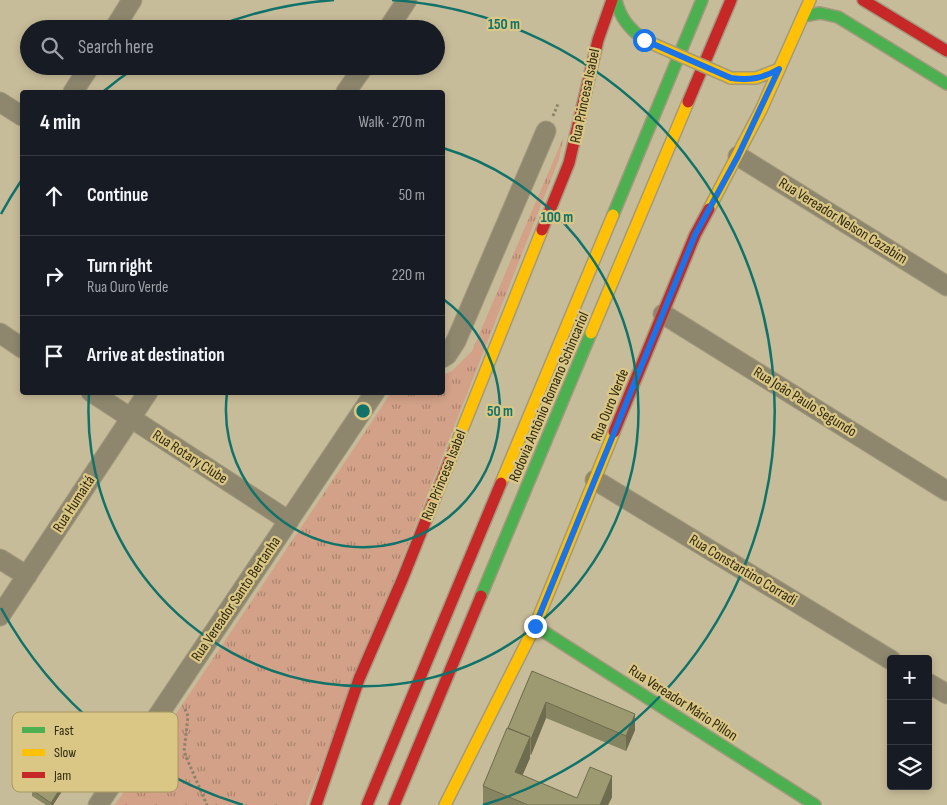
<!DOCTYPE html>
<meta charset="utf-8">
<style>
body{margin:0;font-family:"Sofia Sans Condensed",sans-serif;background:#242831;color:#f1f3f6}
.controls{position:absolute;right:15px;bottom:15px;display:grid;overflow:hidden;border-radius:5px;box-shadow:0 2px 8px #0003}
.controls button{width:45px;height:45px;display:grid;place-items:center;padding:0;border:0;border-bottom:1px solid #363941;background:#171b24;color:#f1f3f6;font:25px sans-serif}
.stop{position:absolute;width:15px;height:15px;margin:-11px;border:4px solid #1a73e8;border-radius:50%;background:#fff}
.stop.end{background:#1a73e8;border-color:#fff;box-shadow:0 1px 5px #0008}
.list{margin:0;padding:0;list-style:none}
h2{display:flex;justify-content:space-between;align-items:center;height:65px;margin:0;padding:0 20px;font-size:21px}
h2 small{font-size:16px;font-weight:400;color:#9ea1a6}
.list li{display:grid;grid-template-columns:32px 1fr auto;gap:15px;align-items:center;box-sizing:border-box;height:80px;padding:0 20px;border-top:1px solid #363941}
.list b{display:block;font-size:19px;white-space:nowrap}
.list p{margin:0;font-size:16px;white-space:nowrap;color:#9ea1a6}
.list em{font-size:16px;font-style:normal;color:#9ea1a6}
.icon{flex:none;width:28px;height:28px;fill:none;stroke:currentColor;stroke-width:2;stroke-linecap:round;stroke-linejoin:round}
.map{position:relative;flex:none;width:947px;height:805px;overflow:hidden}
.search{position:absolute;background:#171b24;box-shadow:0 2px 8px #0003;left:20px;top:20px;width:425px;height:55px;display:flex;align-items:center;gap:12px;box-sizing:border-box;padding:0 18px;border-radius:28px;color:#9ea1a6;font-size:19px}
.panel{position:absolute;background:#171b24;box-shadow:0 2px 8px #0003;left:20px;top:90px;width:425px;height:305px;border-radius:5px}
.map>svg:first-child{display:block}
</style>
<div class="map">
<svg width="947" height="805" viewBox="0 0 947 805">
<defs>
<pattern id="grass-tufts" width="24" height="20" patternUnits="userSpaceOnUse" patternTransform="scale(1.25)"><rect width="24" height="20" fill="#d2a187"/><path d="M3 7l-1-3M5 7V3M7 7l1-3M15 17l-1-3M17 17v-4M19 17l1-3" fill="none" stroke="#ab836d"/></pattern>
</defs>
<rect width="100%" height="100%" fill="#c7bc99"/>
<path fill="url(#grass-tufts)" d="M564,136L559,159L306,805H115L391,393L442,392L443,375L452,371L472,351Z"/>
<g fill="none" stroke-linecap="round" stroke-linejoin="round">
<g stroke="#a39a7e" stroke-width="21">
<path id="street" d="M114,29L132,0
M388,29L407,0
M73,92L90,66
M346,92L364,66
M0,102L22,116
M738,156L947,286
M663,314L947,491
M0,333L22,348
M442,358L447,355L456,341L546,131
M91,392L289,521
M595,480L891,660
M0,559L27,576
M0,616L148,392
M928,683L947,694
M98,805L375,392"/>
</g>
<g stroke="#a39a7e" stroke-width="14">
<path id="fast" d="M616,0C620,18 630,29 644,40
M803,16L820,13L838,17L947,84
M613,215L702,0
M481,596L591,333
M535,626L815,805"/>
</g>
<g stroke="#a39a7e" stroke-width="14">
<path id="slow" d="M731,78H756L779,69
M709,209L761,110L810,0
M591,333L688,102
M454,450L542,230
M501,483L613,215
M445,805L535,626L614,432"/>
</g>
<g stroke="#a39a7e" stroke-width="14">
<path id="jam" d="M863,0L947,51
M688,102L731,0
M542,230L569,163L598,40L612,0
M614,432L695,235L709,209
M316,805L359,679L402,580L454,450
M367,805L501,483
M394,805L481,596"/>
</g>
<path stroke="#8a836c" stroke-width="3" stroke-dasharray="2.5 2.5" stroke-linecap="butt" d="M553,116L558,104
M185,709L188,716L184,752L207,805"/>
<use href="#street" stroke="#8e876e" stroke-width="19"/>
<use href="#fast" stroke="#4caf50" stroke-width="11"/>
<use href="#slow" stroke="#ffc107" stroke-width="11"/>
<use href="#jam" stroke="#c62828" stroke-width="11"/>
<g stroke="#a39a7e" stroke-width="14" stroke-linecap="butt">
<path id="slow-bridge" d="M644,40L731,78"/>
</g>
<use href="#slow-bridge" stroke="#ffc107" stroke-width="11"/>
</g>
<path fill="#878461" d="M532,671L635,730L626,751L546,718L531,755L530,754V758L522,775L577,798L612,797L608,805H483V786Z
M52,741L42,756L29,747V742Z
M81,762L53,805H46L32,796V790Z
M81,768L100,774L94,782L81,773Z"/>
<path fill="#6e6c4f" d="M546,702V718L531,755V739Z
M635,714V730L626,751V736Z
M52,736V741L42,756V751Z
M530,737V758L515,793V772Z
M81,756V762L53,805H51V803Z
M100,768V774L94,782V777Z
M612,776V797L608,805H600Z"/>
<path fill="#9d9a71" stroke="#6e6c4f" d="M532,671L635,714L626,736L546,702L531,739L529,738L530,737L508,728Z
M507,728L530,737L515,772L577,798L590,767L612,776L600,805H528L483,786Z
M63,744L81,756L51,803L32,790Z"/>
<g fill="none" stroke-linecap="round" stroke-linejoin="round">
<path stroke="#1a73e8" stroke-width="6" d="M535,626L695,235L738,156L779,69C763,78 750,81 731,78L644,40"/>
</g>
<g fill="none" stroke="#117269" stroke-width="2.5">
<path d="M443 299A137 137 0 1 1 227 393"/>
<path d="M443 148A275 275 0 1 1 89 394"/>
<path d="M243 805A412 412 0 0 1 1 608M1 214A412 412 0 0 1 21 181M104 91A412 412 0 0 1 136 67M212 28A412 412 0 0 1 334 0M392 0A412 412 0 0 1 483 805"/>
</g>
<g text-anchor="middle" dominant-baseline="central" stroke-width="4.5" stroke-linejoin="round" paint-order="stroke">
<g font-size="15" fill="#30290e" stroke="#dac786">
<text transform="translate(585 96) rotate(-78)">Rua Princesa Isabel</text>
<text transform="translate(843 221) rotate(32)">Rua Vereador Nelson Cazabim</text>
<text transform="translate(549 397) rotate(-67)">Rodovia Antônio Romano Schincariol</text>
<text transform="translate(805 402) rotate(32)">Rua João Paulo Segundo</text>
<text transform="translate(610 405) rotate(-68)">Rua Ouro Verde</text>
<text transform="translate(190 457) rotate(33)">Rua Rotary Clube</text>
<text transform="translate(444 475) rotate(-68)">Rua Princesa Isabel</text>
<text transform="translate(74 504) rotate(-57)">Rua Humaitá</text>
<text transform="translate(743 570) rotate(31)">Rua Constantino Corradi</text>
<text transform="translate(236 599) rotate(-56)">Rua Vereador Santo Bertanha</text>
<text transform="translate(683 703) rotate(33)">Rua Vereador Mário Pillon</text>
</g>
</g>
<rect x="12" y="712" width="166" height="80" rx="8" fill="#dac786" stroke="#a79862" stroke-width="1"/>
<rect x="22" y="727" width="23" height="6" fill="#4caf50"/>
<rect x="22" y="749" width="23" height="7" fill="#ffc107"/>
<rect x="22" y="772" width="23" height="6" fill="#c62828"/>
<g font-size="14" fill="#30290e">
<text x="54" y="735">Fast</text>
<text x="54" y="757">Slow</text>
<text x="54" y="780">Jam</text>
</g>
<circle cx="363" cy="411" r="8" fill="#117269" stroke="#dac786" stroke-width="2.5"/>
<g font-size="15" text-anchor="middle" font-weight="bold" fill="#117269" stroke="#dac786" stroke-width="4.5" stroke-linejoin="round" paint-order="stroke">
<text x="504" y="29">150 m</text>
<text x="557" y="222">100 m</text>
<text x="500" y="416">50 m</text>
</g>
</svg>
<div class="controls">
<button>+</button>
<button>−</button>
<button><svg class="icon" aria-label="layers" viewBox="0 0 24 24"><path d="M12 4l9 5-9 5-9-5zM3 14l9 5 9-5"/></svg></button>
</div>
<div class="stop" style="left:644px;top:40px"></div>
<div class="stop end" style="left:535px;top:626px"></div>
<div class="search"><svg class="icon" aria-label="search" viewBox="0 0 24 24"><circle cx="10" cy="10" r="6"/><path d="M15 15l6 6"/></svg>Search here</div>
<section class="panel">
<h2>4 min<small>Walk · 270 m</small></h2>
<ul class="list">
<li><svg class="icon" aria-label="ahead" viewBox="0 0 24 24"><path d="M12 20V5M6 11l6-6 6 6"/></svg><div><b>Continue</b></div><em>50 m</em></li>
<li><svg class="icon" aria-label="right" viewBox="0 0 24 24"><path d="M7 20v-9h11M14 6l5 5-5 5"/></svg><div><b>Turn right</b><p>Rua Ouro Verde</p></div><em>220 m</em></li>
<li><svg class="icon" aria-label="arrive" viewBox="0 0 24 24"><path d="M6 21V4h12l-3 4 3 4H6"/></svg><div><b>Arrive at destination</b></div></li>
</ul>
</section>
</div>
